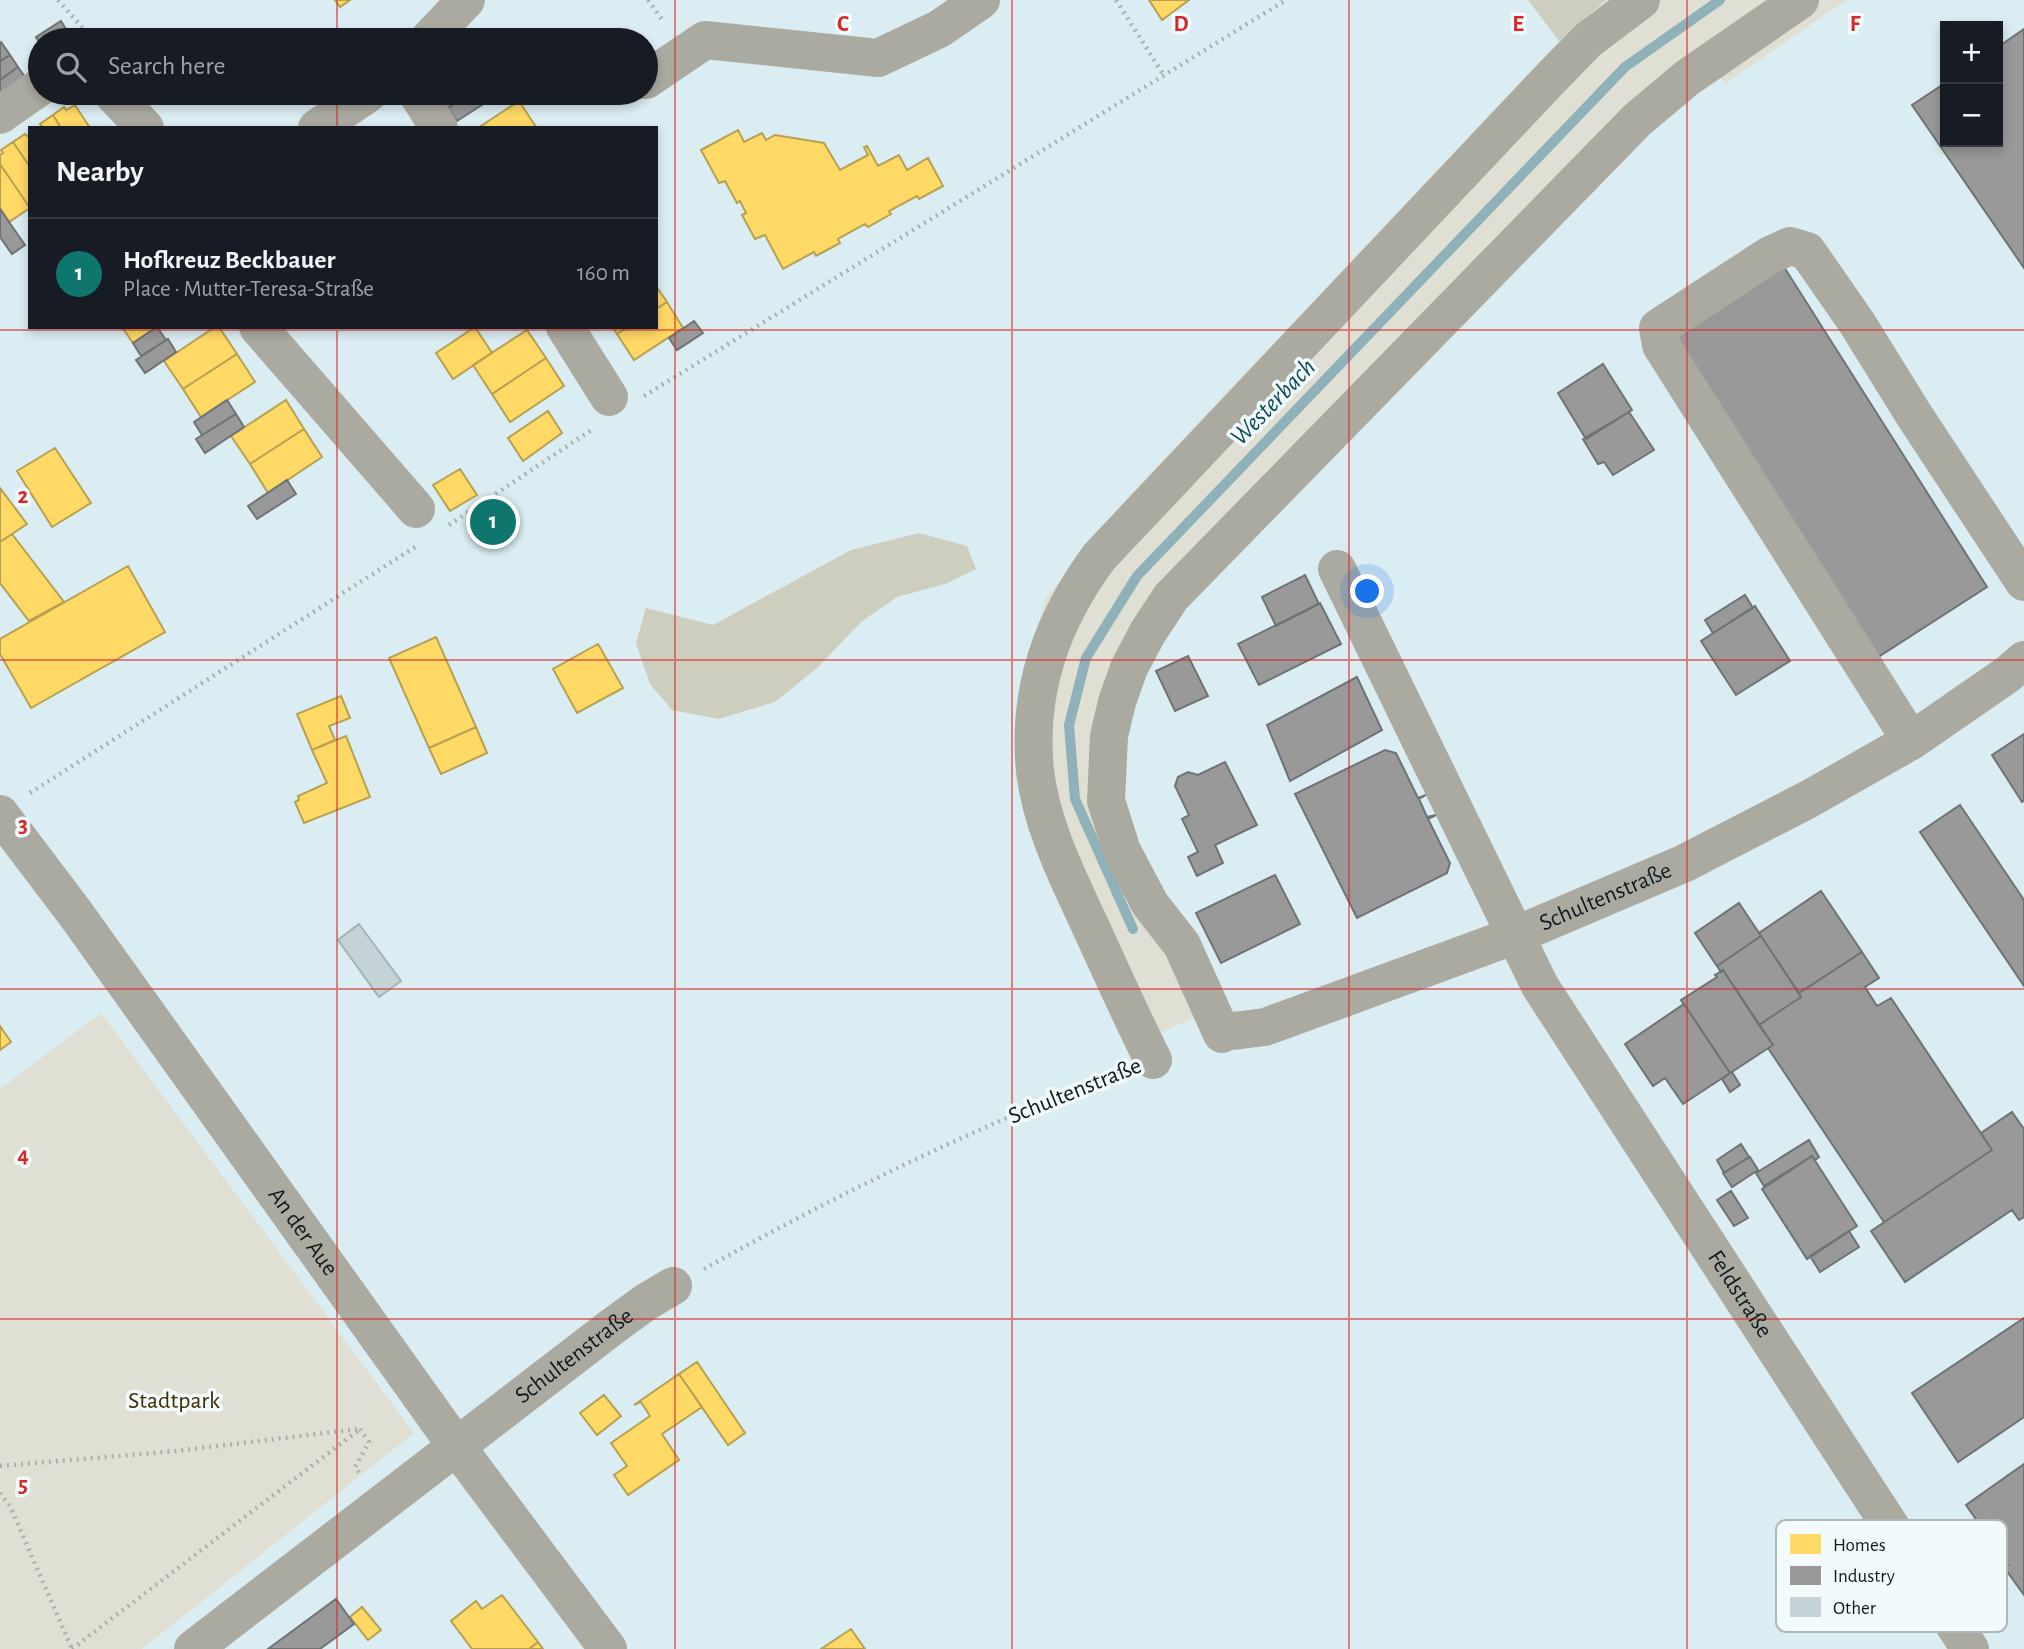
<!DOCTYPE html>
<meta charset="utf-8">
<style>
body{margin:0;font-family:"Alegreya Sans",sans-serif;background:#242831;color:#f1f3f6}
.controls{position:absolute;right:21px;top:21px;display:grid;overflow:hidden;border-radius:0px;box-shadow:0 4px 10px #0003}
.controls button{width:63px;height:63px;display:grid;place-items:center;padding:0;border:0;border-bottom:2px solid #363941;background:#171b24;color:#f1f3f6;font:35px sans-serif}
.you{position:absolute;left:1368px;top:592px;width:24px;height:24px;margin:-18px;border:5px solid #fff;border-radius:50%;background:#1a73e8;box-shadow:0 0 0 10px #1a73e833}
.badge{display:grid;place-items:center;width:46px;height:46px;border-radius:50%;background:#0f766e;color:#fff;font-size:23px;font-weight:700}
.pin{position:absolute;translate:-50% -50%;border:4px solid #fff;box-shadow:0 2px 7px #0006}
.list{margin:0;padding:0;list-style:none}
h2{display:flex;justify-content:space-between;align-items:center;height:91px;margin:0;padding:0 28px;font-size:30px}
h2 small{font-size:23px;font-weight:400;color:#9ea1a6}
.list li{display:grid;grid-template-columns:46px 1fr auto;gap:21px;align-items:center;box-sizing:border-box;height:112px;padding:0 28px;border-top:2px solid #363941}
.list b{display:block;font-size:26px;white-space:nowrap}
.list p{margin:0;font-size:23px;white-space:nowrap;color:#9ea1a6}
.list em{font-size:23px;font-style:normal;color:#9ea1a6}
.icon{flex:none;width:38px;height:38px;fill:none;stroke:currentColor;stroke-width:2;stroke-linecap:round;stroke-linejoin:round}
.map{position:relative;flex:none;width:2024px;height:1649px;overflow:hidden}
.search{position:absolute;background:#171b24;box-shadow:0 4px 10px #0003;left:28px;top:28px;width:630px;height:77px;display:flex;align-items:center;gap:18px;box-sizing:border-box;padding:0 24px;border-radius:38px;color:#9ea1a6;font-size:26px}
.panel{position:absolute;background:#171b24;box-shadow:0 4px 10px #0003;left:28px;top:126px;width:630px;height:203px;border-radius:0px}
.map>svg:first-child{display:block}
</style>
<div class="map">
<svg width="2024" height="1649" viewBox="0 0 2024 1649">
<rect width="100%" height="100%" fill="#daedf2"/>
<path fill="#dfe0d3" d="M1606,0H1847L1726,83L1715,73L1623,149L1160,636L1119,742L1127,832L1222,1007L1127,1046L1043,838L1017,779L1021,683L1046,598L1126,499L1559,41Z
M101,1013L414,1433L142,1649H0V1089Z"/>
<path fill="#cecebf" d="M1528,0H1606L1559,41Z
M919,533L967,546L976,569L945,584L897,597L861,622L817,668L775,702L719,719L672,710L650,684L636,643L646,608L713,625L851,550Z"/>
<path fill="#ffd966" stroke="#b7a051" stroke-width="2" d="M335,0H350L340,7Z
M1149,0H1189L1162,20Z
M519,101L536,127L478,128Z
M75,105L90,128H61L53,115L64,107L66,110Z
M53,115L61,128H40L42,126L40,124Z
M738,130L744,142L762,133L766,140L775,135L824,143L840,170L868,155L864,147L867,146L878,166L899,155L907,170L928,158L943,186L919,199L917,196L889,211L891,214L868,227L865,224L838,239L840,243L816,256L814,252L783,269L765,235L755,239L742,215L746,213L740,201L737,203L725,181L719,183L701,150Z
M25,134L27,136L30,135V167L13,142Z
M13,142L30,167V208L0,164V155L3,153L1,150Z
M0,164L30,208L9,222L0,208Z
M656,286L667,302L656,309Z
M667,302L683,328L634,360L617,334L628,327H656V309Z
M122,327H157L133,343Z
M215,327H219L237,354L183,389L164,361Z
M475,327L492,353L453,379L436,353Z
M612,327H628L617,334Z
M527,330L546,358L492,394L473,365Z
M237,354L255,382L201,417L183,389Z
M546,358L564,386L510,422L492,394Z
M286,400L304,429L250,464L231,436Z
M548,411L562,433L523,461L508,438Z
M304,429L322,457L268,493L250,464Z
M55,448L91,503L52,527L17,471Z
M460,469L477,495L450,511L433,485Z
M0,488L27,524L0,542Z
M12,534L64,602L29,621L0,583V542Z
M128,566L165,632L31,708L0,654V639Z
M436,637L476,727L429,748L389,658Z
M598,644L623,688L577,713L553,669Z
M341,696L350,718L329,726L335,740L312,750L297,714Z
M476,727L487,753L441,774L429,748Z
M346,736L370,797L304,823L295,802L299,800L298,796L327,783L312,750Z
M0,1026L11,1042L0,1050Z
M697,1362L745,1433L728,1445L679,1374Z
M679,1374L702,1407L662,1434L679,1460L628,1495L614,1475L627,1466L611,1443L650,1416L641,1402L634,1405Z
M604,1395L621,1416L597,1435L580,1413Z
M502,1595L538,1642L529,1649H472L451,1621L476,1601L482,1609Z
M362,1607L381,1630L368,1640L350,1617Z
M851,1629L865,1649H821Z
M538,1642L543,1649H529Z"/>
<path fill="#999" stroke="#707374" stroke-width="2" d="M61,21L69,34L60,40H40V44L36,37Z
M2024,29V268L1912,105L1945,83V142H1998V47Z
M71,33L75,40H60L69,34Z
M1,42L10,55L0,61V43Z
M10,55L18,67L0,80V61Z
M18,67L27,80L0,96V80Z
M443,93H471L448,108L440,95Z
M471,93H482L488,101L457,121L448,108Z
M0,209L25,245L12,254L0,237Z
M1784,267L1987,587L1875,659L1672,338Z
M694,321L703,333L677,350L669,338Z
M157,327L166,340L141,356L133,343Z
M168,339L176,352L145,373L136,360Z
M1603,364L1632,410L1586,439L1558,393Z
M227,400L236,414L202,435L194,422Z
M1629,412L1654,450L1613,475L1604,462L1598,464L1583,439Z
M236,414L244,427L205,453L196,439Z
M287,480L296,494L257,519L248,506Z
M1305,575L1319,604L1276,626L1262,597Z
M1745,595L1753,608L1713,633L1705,620Z
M1320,603L1341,644L1259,685L1238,644Z
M1755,606L1790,661L1736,695L1701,641Z
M1188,656L1208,696L1175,711L1156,671Z
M1357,677L1382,730L1290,781L1267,725Z
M2024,734V801L2022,802L1992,755Z
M1385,750L1396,753L1418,798L1426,795L1419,799L1427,817L1436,815L1428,819L1450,863L1447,873L1357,918L1295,794Z
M1225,762L1257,825L1215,845L1223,863L1197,876L1188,857L1198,852L1182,819L1189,815L1175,786L1178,777L1188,772L1198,775Z
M1960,805L2024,900V986L1920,832Z
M1275,875L1300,924L1221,963L1196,913Z
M1821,891L1862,952L1799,993L1759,933Z
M1739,903L1761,936L1717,966L1695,933Z
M1761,936L1801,997L1759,1025L1723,970L1721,972L1717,966Z
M1862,952L1879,978L1865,987L1877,1006L1891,998L1992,1150L1884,1222L1768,1048L1773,1045L1759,1025L1801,997L1799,993Z
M1723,970L1773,1045L1730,1073L1681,1000L1717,977L1715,975Z
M1684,1004L1730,1073L1683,1104L1665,1078L1653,1086L1625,1044Z
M1732,1072L1740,1085L1730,1092L1722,1079Z
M2012,1112L2024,1129V1217L2019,1220L2012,1210L1905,1282L1871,1231L1992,1150L1981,1133Z
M1809,1140L1819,1157L1815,1160L1812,1156L1764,1186L1756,1173Z
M1741,1144L1749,1157L1724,1173L1717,1160Z
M1812,1156L1857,1226L1807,1259L1762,1189Z
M1750,1157L1758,1170L1732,1187L1723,1173Z
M1731,1191L1748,1218L1734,1226L1717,1200Z
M1849,1231L1859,1247L1820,1272L1810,1256Z
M2024,1318V1417L1958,1462L1912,1393Z
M2024,1464V1595L2004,1567L2008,1565L1966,1505Z
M336,1599L354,1624L320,1649H268Z"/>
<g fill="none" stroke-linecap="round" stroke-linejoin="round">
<path stroke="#8eb1ba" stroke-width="10" d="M1133,929L1075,799L1069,725L1086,658L1137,576L1625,67L1720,0"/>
</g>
<path fill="#c4d3d6" stroke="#a4b3b7" stroke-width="2" d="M359,924L401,981L379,997L338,940Z"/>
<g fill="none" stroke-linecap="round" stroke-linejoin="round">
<path stroke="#aab0ad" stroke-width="4.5" stroke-dasharray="2 5" stroke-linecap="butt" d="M58,0L93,40
M648,0L664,22
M1116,0L1163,74
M644,396L1286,0
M449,525L593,429
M30,793L415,547
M704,1269C838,1194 977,1126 1120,1072
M360,1429L369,1442L355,1467L361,1475
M0,1466L176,1451L358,1429
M0,1493L10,1506L72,1649
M72,1649L360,1429"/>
<g stroke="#abaaa1" stroke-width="38">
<path d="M428,40L466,0"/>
<path d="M646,80L705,40L878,58L939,29L981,0"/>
<path d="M112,93L145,128"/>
<path d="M417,93L439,128"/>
<path d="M0,115L40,87"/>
<path d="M317,128L369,93"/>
<path d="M258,327L416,509"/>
<path d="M565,327L609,397"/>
<path id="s1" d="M1337,569L1540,986L1970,1649"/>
<path d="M1911,741L1661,345L1658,328L1770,255L1790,246L1807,251L1857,323L1914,415L2024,582"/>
<path id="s2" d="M0,814L75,913L457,1447L608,1649"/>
<path id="s3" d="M1233,1031L1265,1027L1516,935L1685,863L1809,799L1911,741L2008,674L2024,660"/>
<path d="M1222,1034L1182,945L1150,904L1122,851L1106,801L1109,736L1117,702L1129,668L1148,632L1171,597L1637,120L1687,78L1800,0"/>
<path d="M1153,1060C1130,1014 1109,967 1088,921C1066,874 1041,823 1035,771C1027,690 1052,621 1099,557L1550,79L1588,40L1641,0"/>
<path id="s4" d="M193,1649L613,1326L646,1302L673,1286"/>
</g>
</g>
<path fill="none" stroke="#d62828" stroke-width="2" stroke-opacity="0.55" d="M337,0V40M675,0V1649M1012,0V1649M1349,0V1649M1687,0V1649M337,93V128M337,327V1649M0,330H2024M0,660H2024M0,989H2024M0,1319H2024"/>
<g text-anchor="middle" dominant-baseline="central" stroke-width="7" stroke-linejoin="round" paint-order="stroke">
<g font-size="24" fill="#0f1b1f" stroke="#f3fafc">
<text stroke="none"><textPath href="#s3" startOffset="397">Schultenstraße</textPath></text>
<text transform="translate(1075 1091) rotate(-22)">Schultenstraße</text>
<text stroke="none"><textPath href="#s2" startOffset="516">An der Aue</textPath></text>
<text stroke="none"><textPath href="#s1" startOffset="831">Feldstraße</textPath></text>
<text stroke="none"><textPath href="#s4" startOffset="481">Schultenstraße</textPath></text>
</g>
<g font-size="24" fill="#3f2e02" stroke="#f3fafc">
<text x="174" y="1401">Stadtpark</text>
</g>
<g font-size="26" font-style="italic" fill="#0c4b57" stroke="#f3fafc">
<text transform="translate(1273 402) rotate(-46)">Westerbach</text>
</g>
</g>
<rect x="1776" y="1520" width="231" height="112" rx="10" fill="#f3fafc" stroke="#afb7ba" stroke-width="2"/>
<rect x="1790" y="1534" width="31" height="20" fill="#ffd966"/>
<rect x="1790" y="1566" width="31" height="19" fill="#999"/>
<rect x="1790" y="1597" width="31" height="20" fill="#c4d3d6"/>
<g font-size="19" fill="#0f1b1f">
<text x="1833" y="1551">Homes</text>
<text x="1833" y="1582">Industry</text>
<text x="1833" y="1614">Other</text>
</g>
<g font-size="23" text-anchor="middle" font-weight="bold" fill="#d62828" stroke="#f3fafc" stroke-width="7" stroke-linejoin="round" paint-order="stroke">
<text x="843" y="31">C</text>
<text x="1181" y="31">D</text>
<text x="1518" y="31">E</text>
<text x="1855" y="31">F</text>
<text x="23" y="503">2</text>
<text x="23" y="832">3</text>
<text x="23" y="1162">4</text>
<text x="23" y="1492">5</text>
</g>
</svg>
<div class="controls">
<button>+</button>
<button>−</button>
</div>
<div class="you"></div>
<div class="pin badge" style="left:493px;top:522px">1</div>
<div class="search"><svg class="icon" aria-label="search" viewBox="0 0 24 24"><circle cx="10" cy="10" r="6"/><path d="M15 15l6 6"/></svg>Search here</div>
<section class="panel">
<h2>Nearby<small></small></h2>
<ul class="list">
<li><span class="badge">1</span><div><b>Hofkreuz Beckbauer</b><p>Place · Mutter-Teresa-Straße</p></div><em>160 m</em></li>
</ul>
</section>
</div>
